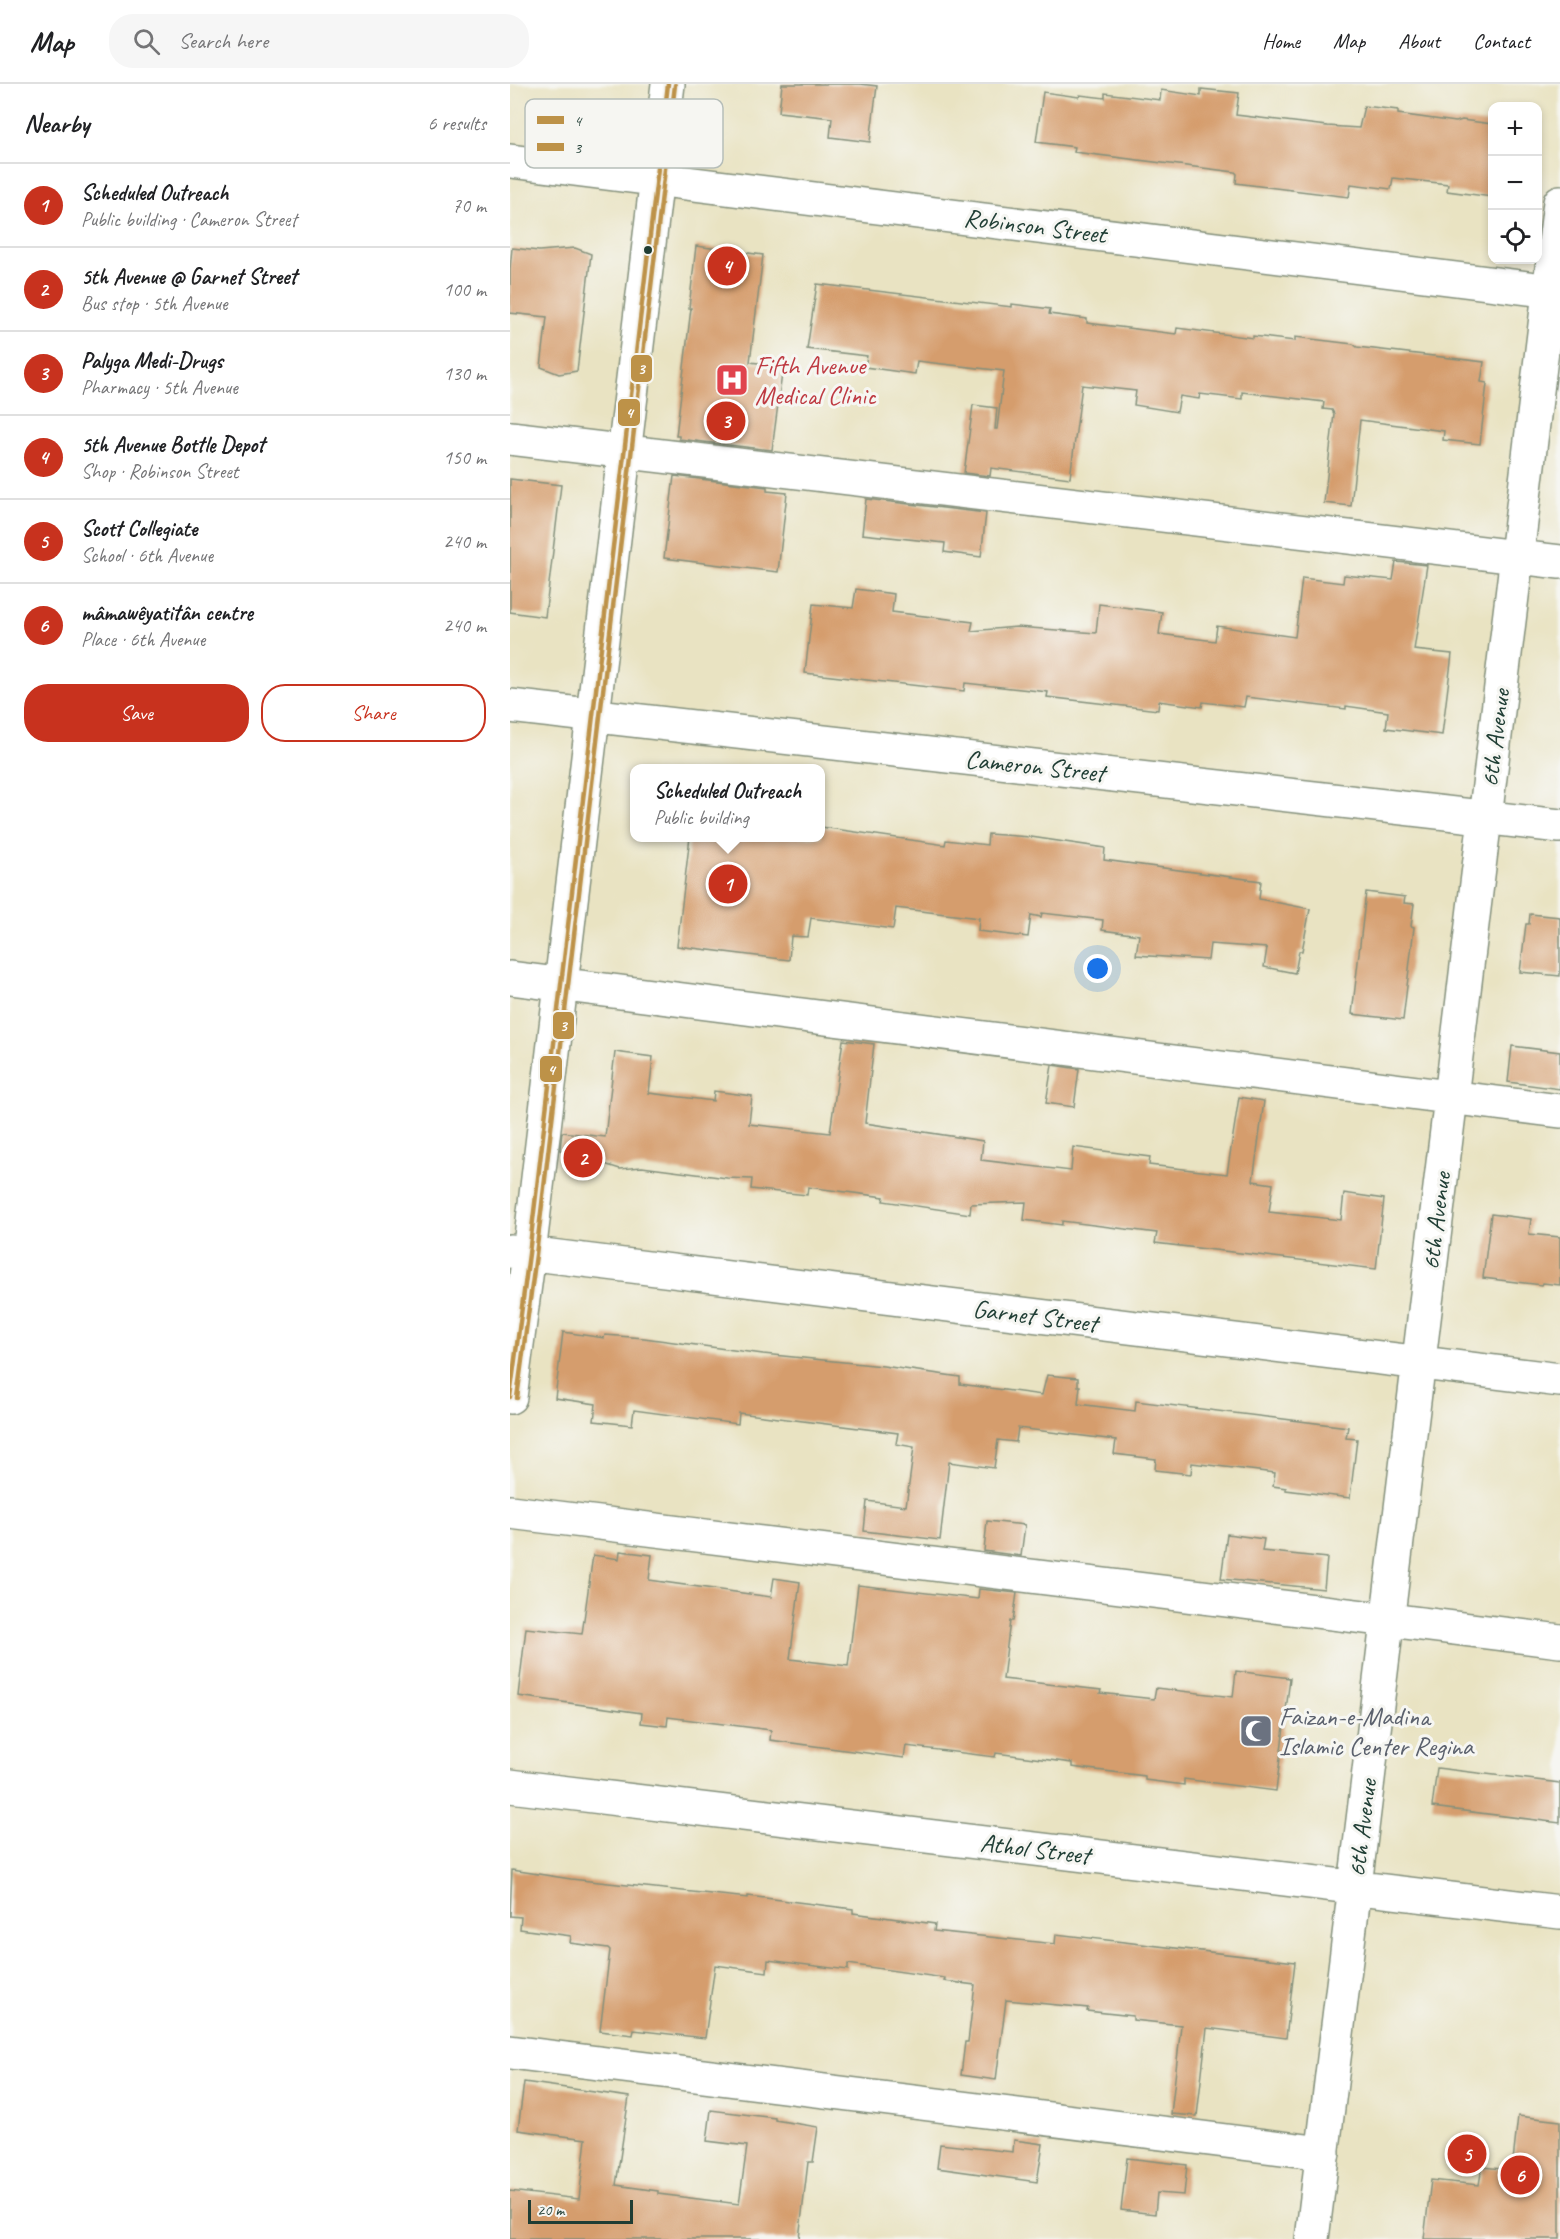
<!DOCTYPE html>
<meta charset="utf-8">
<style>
body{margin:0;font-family:Caveat,sans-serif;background:#f6f6f6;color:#202124}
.controls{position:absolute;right:18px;top:18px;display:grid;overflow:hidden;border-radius:12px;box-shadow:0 3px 9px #0003}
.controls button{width:54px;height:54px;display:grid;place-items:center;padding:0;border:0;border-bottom:2px solid #e0e0e0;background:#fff;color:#202124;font:30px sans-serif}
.scale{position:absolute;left:18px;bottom:15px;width:105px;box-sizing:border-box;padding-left:6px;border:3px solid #1f3d34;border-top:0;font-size:16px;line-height:21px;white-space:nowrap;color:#1f3d34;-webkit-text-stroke:4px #f6f6f2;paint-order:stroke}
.you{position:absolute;left:588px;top:885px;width:21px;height:21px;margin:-15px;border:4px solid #fff;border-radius:50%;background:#1a73e8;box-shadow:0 0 0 9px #1a73e833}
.badge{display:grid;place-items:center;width:39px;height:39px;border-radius:50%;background:#c8321e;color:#fff;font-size:20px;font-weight:700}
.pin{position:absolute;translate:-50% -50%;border:3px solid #fff;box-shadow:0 2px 6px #0006}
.popup{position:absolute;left:120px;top:680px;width:195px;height:78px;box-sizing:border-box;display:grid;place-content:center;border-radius:12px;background:#fff;filter:drop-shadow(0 2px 4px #0005);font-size:20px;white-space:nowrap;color:#757577}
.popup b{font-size:22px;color:#202124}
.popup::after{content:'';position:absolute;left:50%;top:100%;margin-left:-12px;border:12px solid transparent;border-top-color:#fff}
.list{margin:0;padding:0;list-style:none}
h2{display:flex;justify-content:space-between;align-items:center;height:78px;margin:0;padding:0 24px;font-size:26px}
h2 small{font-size:20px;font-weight:400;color:#757577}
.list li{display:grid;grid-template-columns:39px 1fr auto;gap:18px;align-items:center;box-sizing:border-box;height:84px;padding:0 24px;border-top:2px solid #e0e0e0}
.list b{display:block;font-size:22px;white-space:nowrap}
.list p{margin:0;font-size:20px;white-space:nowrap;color:#757577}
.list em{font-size:20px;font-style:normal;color:#757577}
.actions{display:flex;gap:12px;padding:18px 24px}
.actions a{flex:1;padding:14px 0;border:2px solid #c8321e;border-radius:24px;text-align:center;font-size:21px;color:#c8321e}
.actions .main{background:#c8321e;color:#fff}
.icon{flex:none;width:33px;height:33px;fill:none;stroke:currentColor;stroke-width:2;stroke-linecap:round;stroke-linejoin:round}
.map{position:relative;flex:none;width:1050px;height:2155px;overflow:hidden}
header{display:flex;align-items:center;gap:36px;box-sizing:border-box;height:84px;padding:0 30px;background:#fff;border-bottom:2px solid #e0e0e0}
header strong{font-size:28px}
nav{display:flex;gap:33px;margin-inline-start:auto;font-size:21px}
.search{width:420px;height:54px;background:#f6f6f6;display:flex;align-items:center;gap:15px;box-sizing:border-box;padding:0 21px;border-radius:24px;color:#757577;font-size:22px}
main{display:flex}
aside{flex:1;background:#fff}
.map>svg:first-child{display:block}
</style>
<header>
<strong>Map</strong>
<div class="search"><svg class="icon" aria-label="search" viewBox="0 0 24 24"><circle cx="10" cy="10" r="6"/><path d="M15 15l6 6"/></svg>Search here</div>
<nav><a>Home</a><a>Map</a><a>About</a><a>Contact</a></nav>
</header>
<main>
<aside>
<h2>Nearby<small>6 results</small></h2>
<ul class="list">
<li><span class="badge">1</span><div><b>Scheduled Outreach</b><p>Public building · Cameron Street</p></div><em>70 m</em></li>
<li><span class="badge">2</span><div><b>5th Avenue @ Garnet Street</b><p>Bus stop · 5th Avenue</p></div><em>100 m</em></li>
<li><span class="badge">3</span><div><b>Palyga Medi-Drugs</b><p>Pharmacy · 5th Avenue</p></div><em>130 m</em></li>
<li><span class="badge">4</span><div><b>5th Avenue Bottle Depot</b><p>Shop · Robinson Street</p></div><em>150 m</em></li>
<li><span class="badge">5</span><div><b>Scott Collegiate</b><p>School · 6th Avenue</p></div><em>240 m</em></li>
<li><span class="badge">6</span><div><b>mâmawêyatitân centre</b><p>Place · 6th Avenue</p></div><em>240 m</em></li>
</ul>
<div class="actions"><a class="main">Save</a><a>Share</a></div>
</aside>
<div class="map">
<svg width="1050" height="2155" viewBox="0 0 1050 2155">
<rect width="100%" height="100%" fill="#f6f6f2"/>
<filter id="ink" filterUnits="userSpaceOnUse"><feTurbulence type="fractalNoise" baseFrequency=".0167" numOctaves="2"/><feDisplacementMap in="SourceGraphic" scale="12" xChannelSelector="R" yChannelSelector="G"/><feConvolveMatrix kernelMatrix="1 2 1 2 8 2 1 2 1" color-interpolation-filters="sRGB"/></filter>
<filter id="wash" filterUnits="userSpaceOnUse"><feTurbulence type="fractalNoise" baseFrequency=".008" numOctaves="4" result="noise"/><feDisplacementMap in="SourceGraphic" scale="24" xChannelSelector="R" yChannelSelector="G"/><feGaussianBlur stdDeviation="1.35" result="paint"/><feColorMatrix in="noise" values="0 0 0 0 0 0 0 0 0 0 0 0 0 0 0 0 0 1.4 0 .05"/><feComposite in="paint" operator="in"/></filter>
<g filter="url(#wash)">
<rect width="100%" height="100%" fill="#e9e3c2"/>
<g id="blocks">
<path fill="#d59d6d" d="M272,0H350L367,2L360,58L320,53L322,34L269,28Z
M691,5L729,9L726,31L817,42L849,44L854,22L888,26V30L946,38L952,36L982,40V113L937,107L938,100L883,94L881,105L841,100L839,113L757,103L726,99L727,90L725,88L564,68L565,63L526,58L533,8L569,13L570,11L595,14V9L650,16L651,6L691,12Z
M186,162L253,171L240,278L273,282L262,366L169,355V352H166L181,224H179Z
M2,164L29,167L65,164L81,170L67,287L49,290L31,283L37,233L0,229V185Z
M307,200L502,223V220L540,225L539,230L577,235V239L666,250L667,244L743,254V252L785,257V253L843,260L847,263L974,278L971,298L977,299L970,360L933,356L934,347L850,336L841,422L814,419L824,330L822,326L813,325L814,318L732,308V315L690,310L689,315L670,312L667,328L624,321L626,307L572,301L560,394L481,384L480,392L454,389L463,321L487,324L485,345H487L494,287L407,277L405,290L355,283L357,272L297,265Z
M164,392L257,403V407L277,409L268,488L154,474Z
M0,395L51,401L35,533L0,528Z
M356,415L476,429L471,473L434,468L435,459L352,450Z
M886,478L917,481L904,566L942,570L932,651L876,644L878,628L836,622V625L736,613L734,623L693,618L692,623L649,617L648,626L537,613L538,608L455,599L454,607L295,589L303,520L343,524L346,505L384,510L382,528L463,538L461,547L507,543L586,549L589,520L652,528L649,550L705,557L707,542L785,553L792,494L833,499L834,491L883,496Z
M311,743L435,761L436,756L477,761L478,750L521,753L595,764L594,776L751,797L749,815L800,825L792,867H789L785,889L754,883L757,864L700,860L698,876L626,871L629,851L592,846L593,836L532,829L531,833L521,831L518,853L468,847L469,834L386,824L383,845L301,834L298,853L281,852L279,876L167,862L180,753H311Z
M856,808L895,813L894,819L904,820L901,842L904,843L893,936L842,930Z
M1020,830L1050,833V892L1010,888L1016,840H1019Z
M333,956L364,960L355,1039L473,1057L471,1076L561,1087L563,1063L640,1073L639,1081L717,1090L729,1013L754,1017L743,1097L763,1100L759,1128L831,1136L834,1109L874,1115L866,1185L645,1159L647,1149L552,1137V1141L514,1136L516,1118L461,1120L460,1130L373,1117L374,1113L298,1103L297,1111L241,1105L242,1095L217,1094L132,1083L110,1085L50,1066L52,1048L95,1053L105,968L143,973L139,1009L203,1017L204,1007L242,1012L239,1040L320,1049Z
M1002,962L1050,968V1005L998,998Z
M542,981L569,985L564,1023L536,1019Z
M981,1130L1021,1135L1019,1150L1050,1153V1201L1033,1199L1032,1201L973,1194Z
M53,1248L94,1254L95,1251L134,1254L253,1270L373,1282L450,1293V1300L532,1311L537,1291L568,1294V1302H570L568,1320L625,1327L626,1317L838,1343L836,1354L847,1355L840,1414L776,1406V1404L763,1402L765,1389L682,1379L681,1390L645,1386L646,1375L604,1370L606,1356L508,1344L506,1358L488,1356L484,1384L439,1378L430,1456L354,1447L357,1417L396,1422L404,1363L386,1360L388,1349L229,1329L228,1340L124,1326L122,1341L84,1337L86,1320L45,1314Z
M477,1437L515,1441L511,1472L474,1467Z
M717,1450L754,1455L752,1467L817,1474L814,1505L711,1495Z
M110,1467L142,1471L139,1496L261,1513L264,1494L290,1498L280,1575L338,1582L348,1501L468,1515L469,1505L507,1509L503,1537H500L493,1595L591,1606L590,1609L644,1615L646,1604L723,1613L726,1587L780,1594L766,1707L674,1695V1701L635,1696V1692L562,1683V1679L486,1669L485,1673L396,1662L394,1674L260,1656L261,1646L158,1633L157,1642L131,1639L132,1629L8,1612L16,1544L72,1550L83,1471L109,1475Z
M927,1684L1050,1699V1739L922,1723Z
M2,1786L61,1795L238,1814V1812L343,1825V1829L425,1840L424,1847L545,1860L546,1850L785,1878L776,1954L697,1944L687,2032L661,2030L671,1941L623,1936V1932L577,1927L578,1924L496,1916L486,1996L451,1991L455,1958H458L465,1901L434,1897L435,1894L338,1880V1886L258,1876L257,1888L205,1881L195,1954L124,1946L123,1951L90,1947L100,1866L98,1864L60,1859L61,1852L10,1845L11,1833L0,1832Z
M14,1998L119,2013L106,2101L148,2107V2110L229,2120L237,2062L197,2057L201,2026L265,2034V2036L308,2043L303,2078H298L289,2155H0V2107L69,2115L76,2055L8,2046Z
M1008,2032L1050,2037V2155H914L921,2096L969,2101L972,2083L1002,2086Z
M504,2056L533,2060L527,2098L427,2084L430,2060L503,2068Z
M617,2074L677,2081L674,2111L647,2109L645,2130L611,2126Z"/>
</g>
</g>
<g filter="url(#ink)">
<use href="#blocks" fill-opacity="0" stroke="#84907b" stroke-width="1.5"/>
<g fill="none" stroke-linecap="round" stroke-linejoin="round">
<g stroke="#84907b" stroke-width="36">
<path id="minor" d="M0,77L1050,208
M0,354L1050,478
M0,622L1050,742
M0,894L1050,1027
M0,1167L1050,1296
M0,1313L19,1170L158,0
M0,1428L1050,1557
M0,1702L1050,1828
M0,1968L813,2069
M802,2155L1050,118"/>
</g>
<use href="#minor" stroke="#fff" stroke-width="33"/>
<g stroke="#f6f6f2" stroke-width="9">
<path id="bus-1" d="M0,1313L19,1170L158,0"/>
</g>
<g stroke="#f6f6f2" stroke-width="9">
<path id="bus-2" d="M7,1314L26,1171L165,1"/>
</g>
<use href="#bus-1" stroke="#bd9248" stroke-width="4.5"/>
<use href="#bus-2" stroke="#bd9248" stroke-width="4.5"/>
</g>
</g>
<defs>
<g id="hospital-square" transform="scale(1.725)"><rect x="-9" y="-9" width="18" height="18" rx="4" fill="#e0444e" stroke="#f6f6f2"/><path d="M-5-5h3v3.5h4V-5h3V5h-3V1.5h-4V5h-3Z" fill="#fff"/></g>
<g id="mosque-square" transform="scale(1.725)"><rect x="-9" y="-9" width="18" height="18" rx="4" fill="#6b7280" stroke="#f6f6f2"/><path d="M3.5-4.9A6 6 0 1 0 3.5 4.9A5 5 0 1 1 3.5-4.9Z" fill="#fff"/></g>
</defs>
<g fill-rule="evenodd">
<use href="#hospital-square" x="222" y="296"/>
<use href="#mosque-square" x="746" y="1647"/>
</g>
<circle fill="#1f3d34" stroke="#f6f6f2" stroke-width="2" cx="138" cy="166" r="5"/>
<g text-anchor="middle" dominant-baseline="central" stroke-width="6" stroke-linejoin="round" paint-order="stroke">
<g font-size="26" fill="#1f3d34" stroke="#f6f6f2">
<text transform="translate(525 142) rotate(7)">Robinson Street</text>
<text transform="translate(985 654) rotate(-83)">6th Avenue</text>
<text transform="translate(525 682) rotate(6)">Cameron Street</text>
<text transform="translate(926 1137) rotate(-83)">6th Avenue</text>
<text transform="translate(525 1232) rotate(7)">Garnet Street</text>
<text transform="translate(852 1744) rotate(-83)">6th Avenue</text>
<text transform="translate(525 1765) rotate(7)">Athol Street</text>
</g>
<g font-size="26" fill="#be3a42" stroke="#f6f6f2" text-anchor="start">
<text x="245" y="281">Fifth Avenue<tspan x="245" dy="30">Medical Clinic</tspan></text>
</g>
<g font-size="26" fill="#5b616d" stroke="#f6f6f2" text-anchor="start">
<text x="769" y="1632">Faizan-e-Madina<tspan x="769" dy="30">Islamic Center Regina</tspan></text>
</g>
</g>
<rect x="15" y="15" width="198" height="69" rx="9" fill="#f6f6f2" stroke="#b6beb9" stroke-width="1.5"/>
<rect x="27" y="32" width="27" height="8" fill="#bd9248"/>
<rect x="27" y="59" width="27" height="8" fill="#bd9248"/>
<g font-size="16" fill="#1f3d34">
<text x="64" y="42">4</text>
<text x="64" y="69">3</text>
</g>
<g stroke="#f6f6f2" stroke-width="2">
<rect x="120" y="270" width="23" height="29" rx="6" fill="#bd9248"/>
<rect x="107" y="314" width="24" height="29" rx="6" fill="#bd9248"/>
<rect x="42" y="927" width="23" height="29" rx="6" fill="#bd9248"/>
<rect x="29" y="971" width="24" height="28" rx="6" fill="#bd9248"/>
</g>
<g font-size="16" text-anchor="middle" font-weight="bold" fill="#fff">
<text x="131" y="290">3</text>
<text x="119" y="334">4</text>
<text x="53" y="947">3</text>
<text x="41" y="991">4</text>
</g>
</svg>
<div class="controls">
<button>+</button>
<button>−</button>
<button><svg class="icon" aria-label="locate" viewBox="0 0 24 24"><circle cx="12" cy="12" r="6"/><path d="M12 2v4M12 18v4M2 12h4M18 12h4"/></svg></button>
</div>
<div class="scale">20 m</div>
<div class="you"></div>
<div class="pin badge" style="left:218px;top:800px">1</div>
<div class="popup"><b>Scheduled Outreach</b>Public building</div>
<div class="pin badge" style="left:73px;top:1074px">2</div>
<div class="pin badge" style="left:216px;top:337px">3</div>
<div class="pin badge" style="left:217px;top:182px">4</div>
<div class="pin badge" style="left:957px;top:2070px">5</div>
<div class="pin badge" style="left:1010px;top:2091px">6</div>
</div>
</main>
